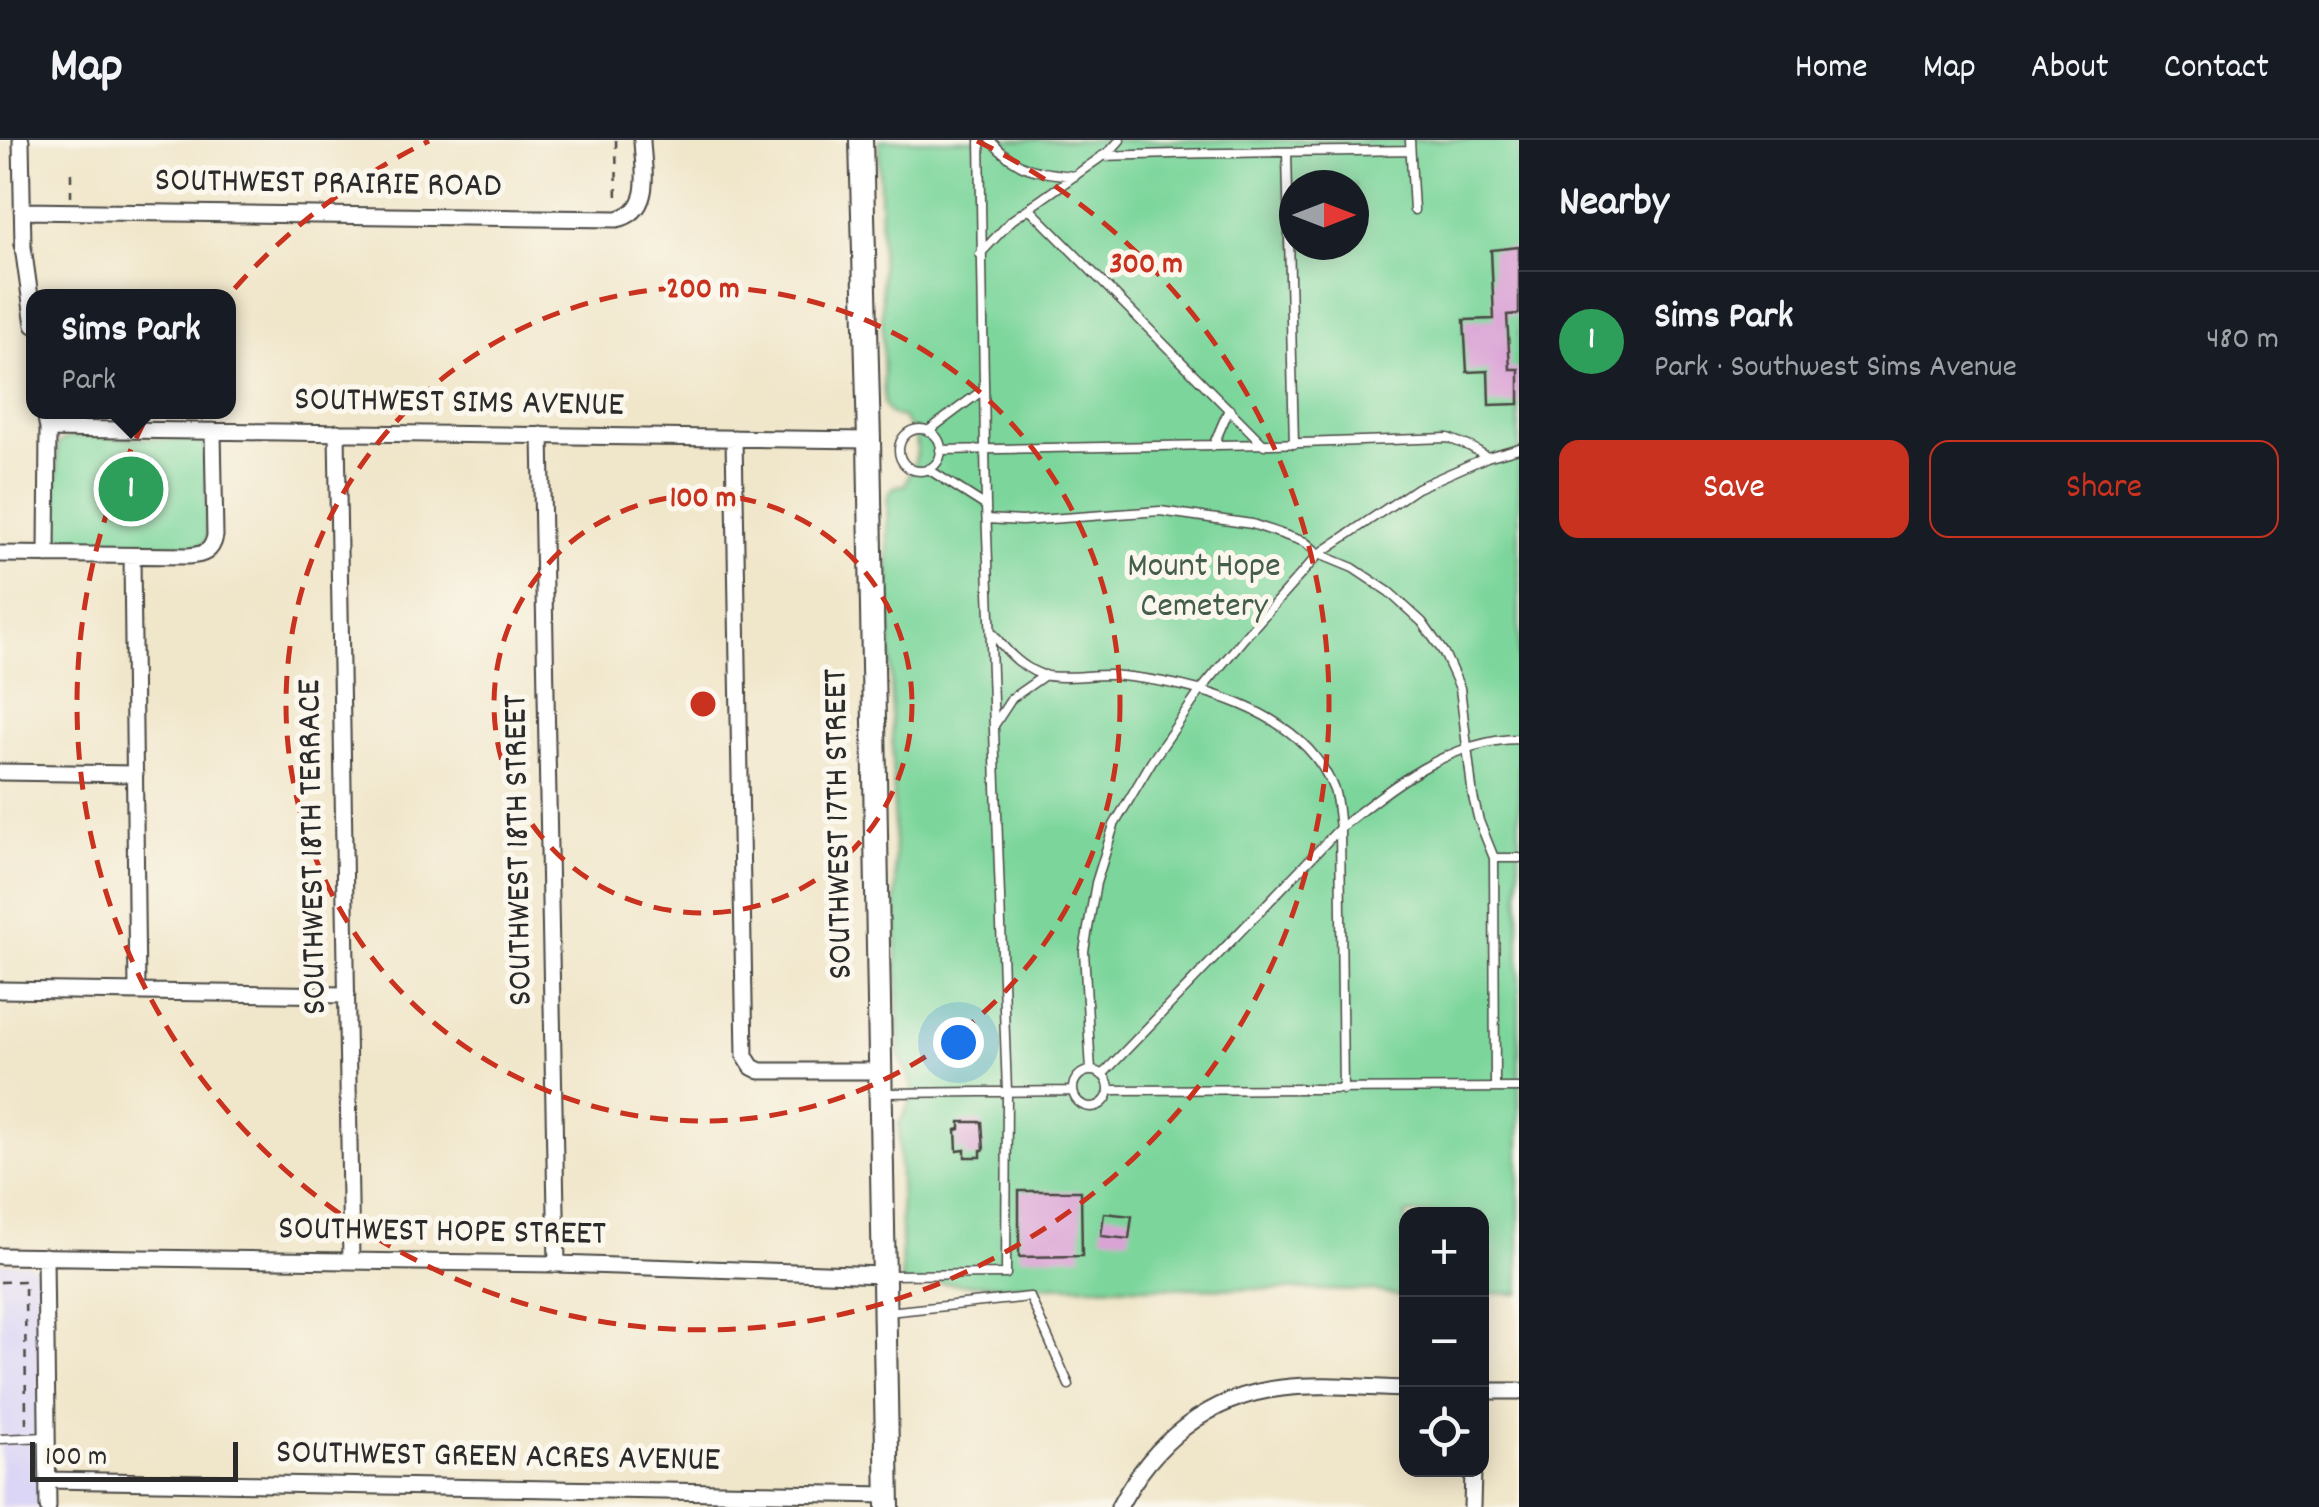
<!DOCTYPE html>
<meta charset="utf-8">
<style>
body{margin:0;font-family:Dekko,sans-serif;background:#20242c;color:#f1f3f6}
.controls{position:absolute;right:30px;bottom:30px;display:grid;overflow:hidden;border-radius:20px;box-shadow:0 5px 25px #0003}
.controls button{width:90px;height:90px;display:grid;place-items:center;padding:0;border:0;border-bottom:2px solid #363941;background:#171b24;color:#f1f3f6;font:50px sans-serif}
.compass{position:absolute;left:1279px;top:30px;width:90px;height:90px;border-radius:50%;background:#171b24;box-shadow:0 5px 25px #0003;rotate:90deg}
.scale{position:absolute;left:30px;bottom:25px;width:208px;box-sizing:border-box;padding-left:10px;border:5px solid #2b2b2b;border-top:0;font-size:28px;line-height:35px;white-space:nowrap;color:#2b2b2b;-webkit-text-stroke:8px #fbf7ec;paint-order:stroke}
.you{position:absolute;left:958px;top:902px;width:35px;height:35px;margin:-25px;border:8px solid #fff;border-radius:50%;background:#1a73e8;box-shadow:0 0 0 15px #1a73e833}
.badge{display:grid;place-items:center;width:65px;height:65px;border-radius:50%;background:#c8321e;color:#fff;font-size:32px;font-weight:700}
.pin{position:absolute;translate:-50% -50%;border:5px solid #fff;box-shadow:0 2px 10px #0006}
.popup{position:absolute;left:26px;top:149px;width:210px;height:130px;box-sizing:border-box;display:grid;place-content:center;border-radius:20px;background:#171b24;filter:drop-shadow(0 2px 8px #0005);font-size:32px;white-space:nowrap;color:#9ea1a6}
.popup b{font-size:38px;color:#f1f3f6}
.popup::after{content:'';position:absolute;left:50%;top:100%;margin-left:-20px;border:20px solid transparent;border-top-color:#171b24}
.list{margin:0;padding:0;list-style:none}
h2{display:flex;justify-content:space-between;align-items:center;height:130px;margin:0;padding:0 40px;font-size:42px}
h2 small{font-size:32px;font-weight:400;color:#9ea1a6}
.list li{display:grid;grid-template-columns:65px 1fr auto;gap:30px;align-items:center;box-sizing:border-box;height:140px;padding:0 40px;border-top:2px solid #363941}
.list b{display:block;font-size:38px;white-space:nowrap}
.list p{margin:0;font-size:32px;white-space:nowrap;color:#9ea1a6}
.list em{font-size:32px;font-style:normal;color:#9ea1a6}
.actions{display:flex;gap:20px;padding:30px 40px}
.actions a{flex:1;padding:22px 0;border:2px solid #c8321e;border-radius:20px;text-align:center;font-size:35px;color:#c8321e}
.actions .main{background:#c8321e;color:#fff}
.icon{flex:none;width:55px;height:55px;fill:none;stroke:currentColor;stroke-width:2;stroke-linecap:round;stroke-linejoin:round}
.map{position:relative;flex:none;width:1519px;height:1367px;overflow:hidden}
header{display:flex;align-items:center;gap:60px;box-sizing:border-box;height:140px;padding:0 50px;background:#171b24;border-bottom:2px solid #363941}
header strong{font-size:48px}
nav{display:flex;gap:55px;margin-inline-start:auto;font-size:35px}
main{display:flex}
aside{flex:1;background:#171b24}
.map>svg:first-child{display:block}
</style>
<header>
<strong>Map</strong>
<nav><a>Home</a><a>Map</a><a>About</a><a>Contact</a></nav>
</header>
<main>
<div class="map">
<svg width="1519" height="1367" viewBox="0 0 1519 1367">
<rect width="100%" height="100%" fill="#fbf7ec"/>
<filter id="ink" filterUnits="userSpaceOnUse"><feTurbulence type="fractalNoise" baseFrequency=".01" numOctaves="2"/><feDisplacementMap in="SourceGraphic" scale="20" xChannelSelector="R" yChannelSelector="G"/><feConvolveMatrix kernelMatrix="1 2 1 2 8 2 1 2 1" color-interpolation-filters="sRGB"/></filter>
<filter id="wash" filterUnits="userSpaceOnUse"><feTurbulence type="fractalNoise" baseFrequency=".0048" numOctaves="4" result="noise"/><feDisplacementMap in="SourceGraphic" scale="40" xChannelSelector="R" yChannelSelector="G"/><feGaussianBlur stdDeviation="2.25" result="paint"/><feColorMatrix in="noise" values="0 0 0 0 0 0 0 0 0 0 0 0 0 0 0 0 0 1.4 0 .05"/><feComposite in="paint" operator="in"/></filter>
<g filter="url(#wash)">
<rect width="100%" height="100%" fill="#f0e6ca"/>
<path fill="#dcd6f6" d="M0,1123H26L34,1126L38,1132L41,1367H0Z"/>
<path fill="#7cd69b" stroke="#548063" stroke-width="2.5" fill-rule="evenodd" d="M879,0H1519V1154L1482,1153V1074H1406V1158L1376,1151L902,1143L899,984C918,951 915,948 899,915L887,360C889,350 893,345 905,345C910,332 920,316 916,301C914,293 906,285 903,277C893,276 887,274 884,264ZM1294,45H1354V105H1294Z
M69,296L203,300L205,306L207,399L203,404L196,406L65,404L55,391L58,304Z"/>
<g id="blocks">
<path fill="#daa3d5" d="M1519,107V174L1507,175L1510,229H1519V264L1489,265L1488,231L1467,232L1464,180L1494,179L1491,110Z
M960,982H982L984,1010H981V1017H965V1010L957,1011L956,990L960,989Z
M1019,1051H1081L1082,1116L1019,1117Z
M1104,1073L1132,1076L1129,1099L1101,1096Z"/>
</g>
</g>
<g filter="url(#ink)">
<use href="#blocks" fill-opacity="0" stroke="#494743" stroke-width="2.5"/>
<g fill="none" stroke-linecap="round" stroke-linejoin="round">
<g stroke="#494743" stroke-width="11">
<path id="lane" d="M990,0C1016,30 1037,33 1075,36
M1410,0L1414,70
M1287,13L1294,304
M1102,16C1205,12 1307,12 1410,10
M1029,68L1264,305
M980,114L1012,80L1111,10L1120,0
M899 310a21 21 0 1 1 42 0a21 21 0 1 1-42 0Z
M928,291L983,250
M1213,306L1229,269
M940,310L1273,304L1448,298L1471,307L1487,317
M928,329L986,366
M987,379L1022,381L1160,371L1252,384L1305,402L1319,414L1353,428L1389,452L1422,482L1444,513L1460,548L1473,657L1479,681L1494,718L1495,948
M991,491C1004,509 1021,528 1043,535C1062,540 1092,534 1112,535C1190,542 1303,568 1334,650C1338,661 1338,675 1340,688L1343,950
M995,584L1012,558L1045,535
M1494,718H1519
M1091,931L1084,811L1096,743L1114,685L1152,621L1201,550L1244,498L1319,414L1417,348L1487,317L1519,308
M1073 949a18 18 0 1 1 36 0a18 18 0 1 1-36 0Z
M1102,935L1340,688C1392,646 1450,600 1519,599
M1109,950L1519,948
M885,953L1073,951
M885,1135L1006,1134L1007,952L986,366L980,0
M888,1172L1030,1157L1069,1245
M0,1299L47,1297"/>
</g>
<g stroke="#494743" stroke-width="19">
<path id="street" d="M21,0L23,107L34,185
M22,71L617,79C654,71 643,29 642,0
M45,272L48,289L47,415
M48,289L869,300
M337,292L351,1120
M541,295L557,1124
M734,298L745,916L752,927L760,931H880
M0,414L188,416C203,415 212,412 215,396L213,291
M132,416L137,852
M0,632L135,634
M0,850L347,855
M0,1116L557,1124L883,1135
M45,1116L48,1367
M1482,1251H1519
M48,1340L888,1355
M1119,1367C1153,1303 1208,1256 1282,1248C1323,1243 1365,1248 1406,1249
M1472,1367L1473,1330"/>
</g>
<g stroke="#494743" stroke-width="26">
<path id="secondary" d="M861,0L869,300L888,1367"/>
</g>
<path stroke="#494743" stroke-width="2.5" stroke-dasharray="8 8" stroke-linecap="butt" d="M616,0L617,63
M71,57V33
M0,1142L25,1141L26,1285"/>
<use href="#lane" stroke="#fff" stroke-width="8"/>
<use href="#street" stroke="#fff" stroke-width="15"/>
<use href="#secondary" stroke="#fff" stroke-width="22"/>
</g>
</g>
<g fill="none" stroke="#c8321e" stroke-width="5" stroke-dasharray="18 12">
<circle cx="703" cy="564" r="209"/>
<circle cx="703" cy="564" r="417"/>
<path d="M977 1A626 626 0 1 1 429 1"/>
</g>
<g text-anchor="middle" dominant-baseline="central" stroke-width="10" stroke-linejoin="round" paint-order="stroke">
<g font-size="35" fill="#2b2b2b" stroke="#fbf7ec">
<text transform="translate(328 45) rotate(1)">SOUTHWEST PRAIRIE ROAD</text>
<text transform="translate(459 264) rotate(1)">SOUTHWEST SIMS AVENUE</text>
<text transform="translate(840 684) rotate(-91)">SOUTHWEST 17TH STREET</text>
<text transform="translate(314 707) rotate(-91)">SOUTHWEST 18TH TERRACE</text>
<text transform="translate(520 710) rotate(-91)">SOUTHWEST 18TH STREET</text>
<text transform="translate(442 1093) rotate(1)">SOUTHWEST HOPE STREET</text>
<text transform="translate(498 1318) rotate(1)">SOUTHWEST GREEN ACRES AVENUE</text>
</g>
<g font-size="35" fill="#435e4d" stroke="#fbf7ec">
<text x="1204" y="428">Mount Hope<tspan x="1204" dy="40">Cemetery</tspan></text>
</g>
</g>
<circle cx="703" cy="564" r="15" fill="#c8321e" stroke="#fbf7ec" stroke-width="5"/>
<g font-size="30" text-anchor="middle" font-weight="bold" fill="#c8321e" stroke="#fbf7ec" stroke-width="10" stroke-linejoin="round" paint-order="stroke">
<text x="1146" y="132">300 m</text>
<text x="703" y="157">200 m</text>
<text x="703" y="366">100 m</text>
</g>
</svg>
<div class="controls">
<button>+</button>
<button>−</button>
<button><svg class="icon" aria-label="locate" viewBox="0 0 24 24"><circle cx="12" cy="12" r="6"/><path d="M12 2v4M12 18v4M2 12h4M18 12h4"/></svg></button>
</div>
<svg class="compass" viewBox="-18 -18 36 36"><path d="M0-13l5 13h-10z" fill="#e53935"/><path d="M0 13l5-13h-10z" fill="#9ea1a6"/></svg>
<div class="scale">100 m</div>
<div class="you"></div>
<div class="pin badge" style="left:131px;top:349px;background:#2e9e5b">1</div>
<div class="popup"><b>Sims Park</b>Park</div>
</div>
<aside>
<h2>Nearby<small></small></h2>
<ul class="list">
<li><span class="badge" style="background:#2e9e5b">1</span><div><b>Sims Park</b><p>Park · Southwest Sims Avenue</p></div><em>480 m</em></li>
</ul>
<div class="actions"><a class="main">Save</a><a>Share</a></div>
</aside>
</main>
